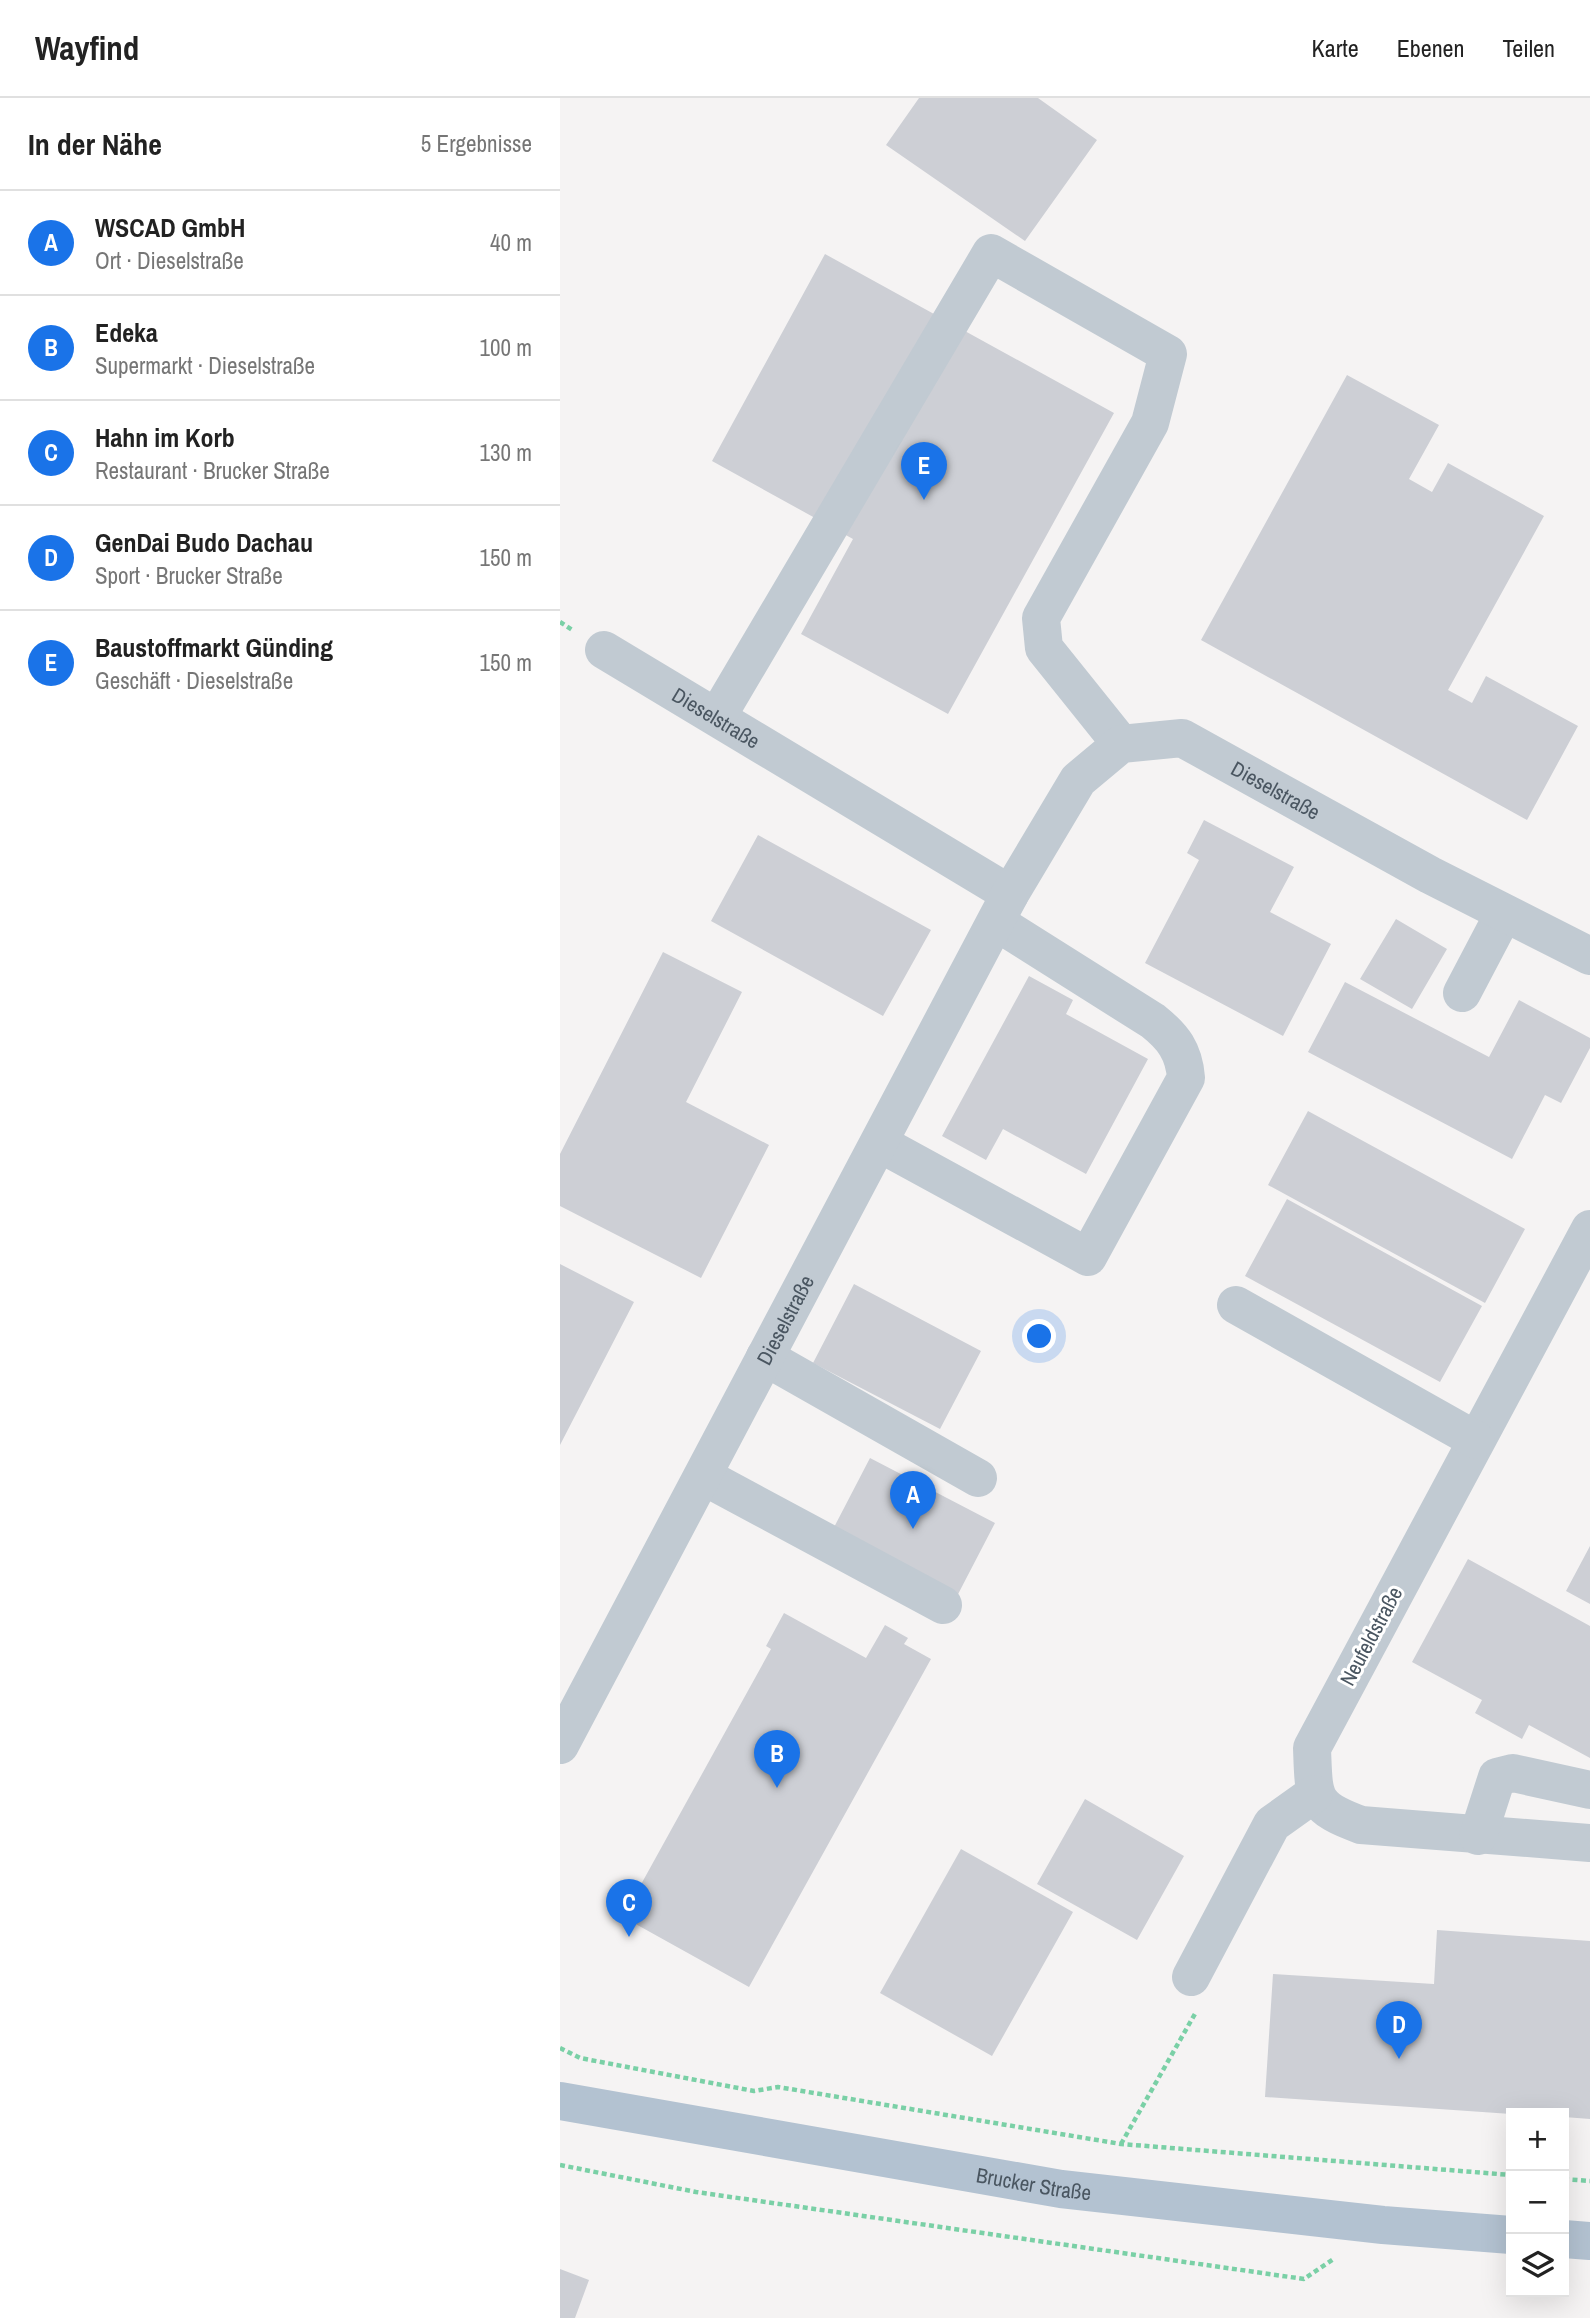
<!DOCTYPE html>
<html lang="de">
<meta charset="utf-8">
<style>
body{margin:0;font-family:"Archivo Narrow",sans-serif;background:#f6f6f6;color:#222}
.controls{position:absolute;right:21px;bottom:21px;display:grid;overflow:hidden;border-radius:0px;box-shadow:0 7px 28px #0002}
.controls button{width:63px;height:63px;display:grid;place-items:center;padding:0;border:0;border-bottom:2px solid #e0e0e0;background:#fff;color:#222;font:35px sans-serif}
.you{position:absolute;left:480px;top:1239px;width:24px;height:24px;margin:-18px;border:5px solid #fff;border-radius:50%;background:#1a73e8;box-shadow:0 0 0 10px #1a73e833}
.badge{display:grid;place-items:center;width:46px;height:46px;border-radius:50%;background:#1a73e8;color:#fff;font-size:23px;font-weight:700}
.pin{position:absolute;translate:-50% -58px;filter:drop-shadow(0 2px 4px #0008)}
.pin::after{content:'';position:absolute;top:37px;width:24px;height:21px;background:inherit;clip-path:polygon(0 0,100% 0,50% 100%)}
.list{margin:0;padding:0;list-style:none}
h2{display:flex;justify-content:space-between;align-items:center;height:91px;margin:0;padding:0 28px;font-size:30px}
h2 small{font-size:23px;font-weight:400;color:#767676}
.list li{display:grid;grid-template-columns:46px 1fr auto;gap:21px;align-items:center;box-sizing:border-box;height:105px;padding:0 28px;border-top:2px solid #e0e0e0}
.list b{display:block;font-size:26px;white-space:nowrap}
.list p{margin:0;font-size:23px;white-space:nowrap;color:#767676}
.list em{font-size:23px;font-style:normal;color:#767676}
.icon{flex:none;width:38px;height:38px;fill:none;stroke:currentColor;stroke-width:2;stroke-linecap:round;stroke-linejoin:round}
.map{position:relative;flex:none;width:1030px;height:2220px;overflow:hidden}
header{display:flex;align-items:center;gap:42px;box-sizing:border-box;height:98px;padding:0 35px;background:#fff;border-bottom:2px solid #e0e0e0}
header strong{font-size:33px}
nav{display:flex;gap:38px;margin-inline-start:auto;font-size:24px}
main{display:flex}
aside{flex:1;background:#fff}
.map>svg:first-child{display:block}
</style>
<header>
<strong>Wayfind</strong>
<nav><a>Karte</a><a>Ebenen</a><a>Teilen</a></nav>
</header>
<main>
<aside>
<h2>In der Nähe<small>5 Ergebnisse</small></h2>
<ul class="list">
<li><span class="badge">A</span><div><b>WSCAD GmbH</b><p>Ort · Dieselstraße</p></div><em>40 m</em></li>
<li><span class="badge">B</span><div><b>Edeka</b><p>Supermarkt · Dieselstraße</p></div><em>100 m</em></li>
<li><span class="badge">C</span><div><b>Hahn im Korb</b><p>Restaurant · Brucker Straße</p></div><em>130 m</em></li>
<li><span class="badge">D</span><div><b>GenDai Budo Dachau</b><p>Sport · Brucker Straße</p></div><em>150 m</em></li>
<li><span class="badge">E</span><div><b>Baustoffmarkt Günding</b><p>Geschäft · Dieselstraße</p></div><em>150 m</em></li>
</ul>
</aside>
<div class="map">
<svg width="1030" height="2220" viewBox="0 0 1030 2220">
<rect width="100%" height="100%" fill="#f5f3f3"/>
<path fill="#cdcfd5" d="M359,0H478L537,42L465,143L326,47Z
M265,156L554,315L388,616L241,536L293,441L152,363Z
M787,277L879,327L849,381L872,394L888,365L984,418L888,592L912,605L926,578L1018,628L967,722L641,542Z
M644,722L734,769L710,814L771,846L723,938L585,865L639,762L627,755Z
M198,737L371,832L323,918L151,823Z
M836,821L887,851L852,911L800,881Z
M103,854L182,894L126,1004L209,1047L141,1180L0,1108V1056Z
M469,878L513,902L506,916L588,961L526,1076L443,1031L426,1062L382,1038Z
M785,884L929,959L959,902L1030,940V950L1001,1005L985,997L952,1061L748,954Z
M748,1013L965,1131L925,1205L708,1087Z
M727,1101L922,1208L880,1284L685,1178Z
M0,1166L74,1204L0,1347Z
M294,1186L421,1253L380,1331L253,1265Z
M310,1360L435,1425L395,1502L270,1437Z
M1030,1448V1506L1006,1493Z
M908,1461L1030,1528V1660L969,1627L962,1641L915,1615L922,1602L852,1564Z
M224,1515L306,1560L325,1527L348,1540L344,1546L371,1561L189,1889L63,1819L211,1551L206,1548Z
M525,1701L624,1758L577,1842L477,1786Z
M401,1751L513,1814L432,1958L320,1895Z
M877,1832L1030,1843V2021L1004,2019V2015L951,2016L705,1999L713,1876L874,1886Z
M0,2171L29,2182L15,2220H0Z"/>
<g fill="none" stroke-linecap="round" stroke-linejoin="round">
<path stroke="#7ad0a6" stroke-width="4.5" stroke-dasharray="5 3.5" stroke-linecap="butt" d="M0,524L14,533
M0,1950L20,1960L194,1993L218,1989L561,2046L951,2077
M561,2046L636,1914
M0,2067L136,2094L744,2181L775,2160
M1004,2081L1030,2083"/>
<g stroke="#c1cad2" stroke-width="38">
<path id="s1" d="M44,552L450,796"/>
<path d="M157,619L431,155L608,256L590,325L481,520L484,550L561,646"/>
<path d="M902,895L944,815"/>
<path d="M319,1045L528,1159L626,980C624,953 613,939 593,923L436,824"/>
<path d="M1030,1131L752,1650C754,1700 751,1709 801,1727L1030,1745"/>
<path d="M676,1207L916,1342"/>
<path d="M205,1259L418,1380"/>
<path d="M143,1378L383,1507"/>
<path id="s2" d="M0,1647L450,796L518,682L561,646L622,640L870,777L1030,858"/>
<path d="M918,1738L937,1679L953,1675L1030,1692"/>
<path d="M631,1879L712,1726L754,1696"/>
</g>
<g stroke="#b3c2d1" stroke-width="38">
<path id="s3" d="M0,2003L501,2091L823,2127L951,2137"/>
<path d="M1004,2141L1030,2143"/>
</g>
</g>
<g text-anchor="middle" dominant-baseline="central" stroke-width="6" stroke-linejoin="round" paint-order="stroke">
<g font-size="21" fill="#4a5661" stroke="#fff">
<text stroke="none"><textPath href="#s1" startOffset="131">Dieselstraße</textPath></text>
<text stroke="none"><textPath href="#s2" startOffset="1320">Dieselstraße</textPath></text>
<text stroke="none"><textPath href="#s2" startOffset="481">Dieselstraße</textPath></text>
<text transform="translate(811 1538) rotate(-62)">Neufeldstraße</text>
<text stroke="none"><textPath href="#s3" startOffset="481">Brucker Straße</textPath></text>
</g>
</g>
</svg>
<div class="controls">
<button>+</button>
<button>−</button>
<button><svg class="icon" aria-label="layers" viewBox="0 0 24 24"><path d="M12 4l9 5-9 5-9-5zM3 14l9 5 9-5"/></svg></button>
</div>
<div class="you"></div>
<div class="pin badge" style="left:353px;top:1431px">A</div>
<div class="pin badge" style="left:217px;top:1690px">B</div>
<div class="pin badge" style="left:69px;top:1839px">C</div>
<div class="pin badge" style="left:839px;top:1961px">D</div>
<div class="pin badge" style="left:364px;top:402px">E</div>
</div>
</main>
